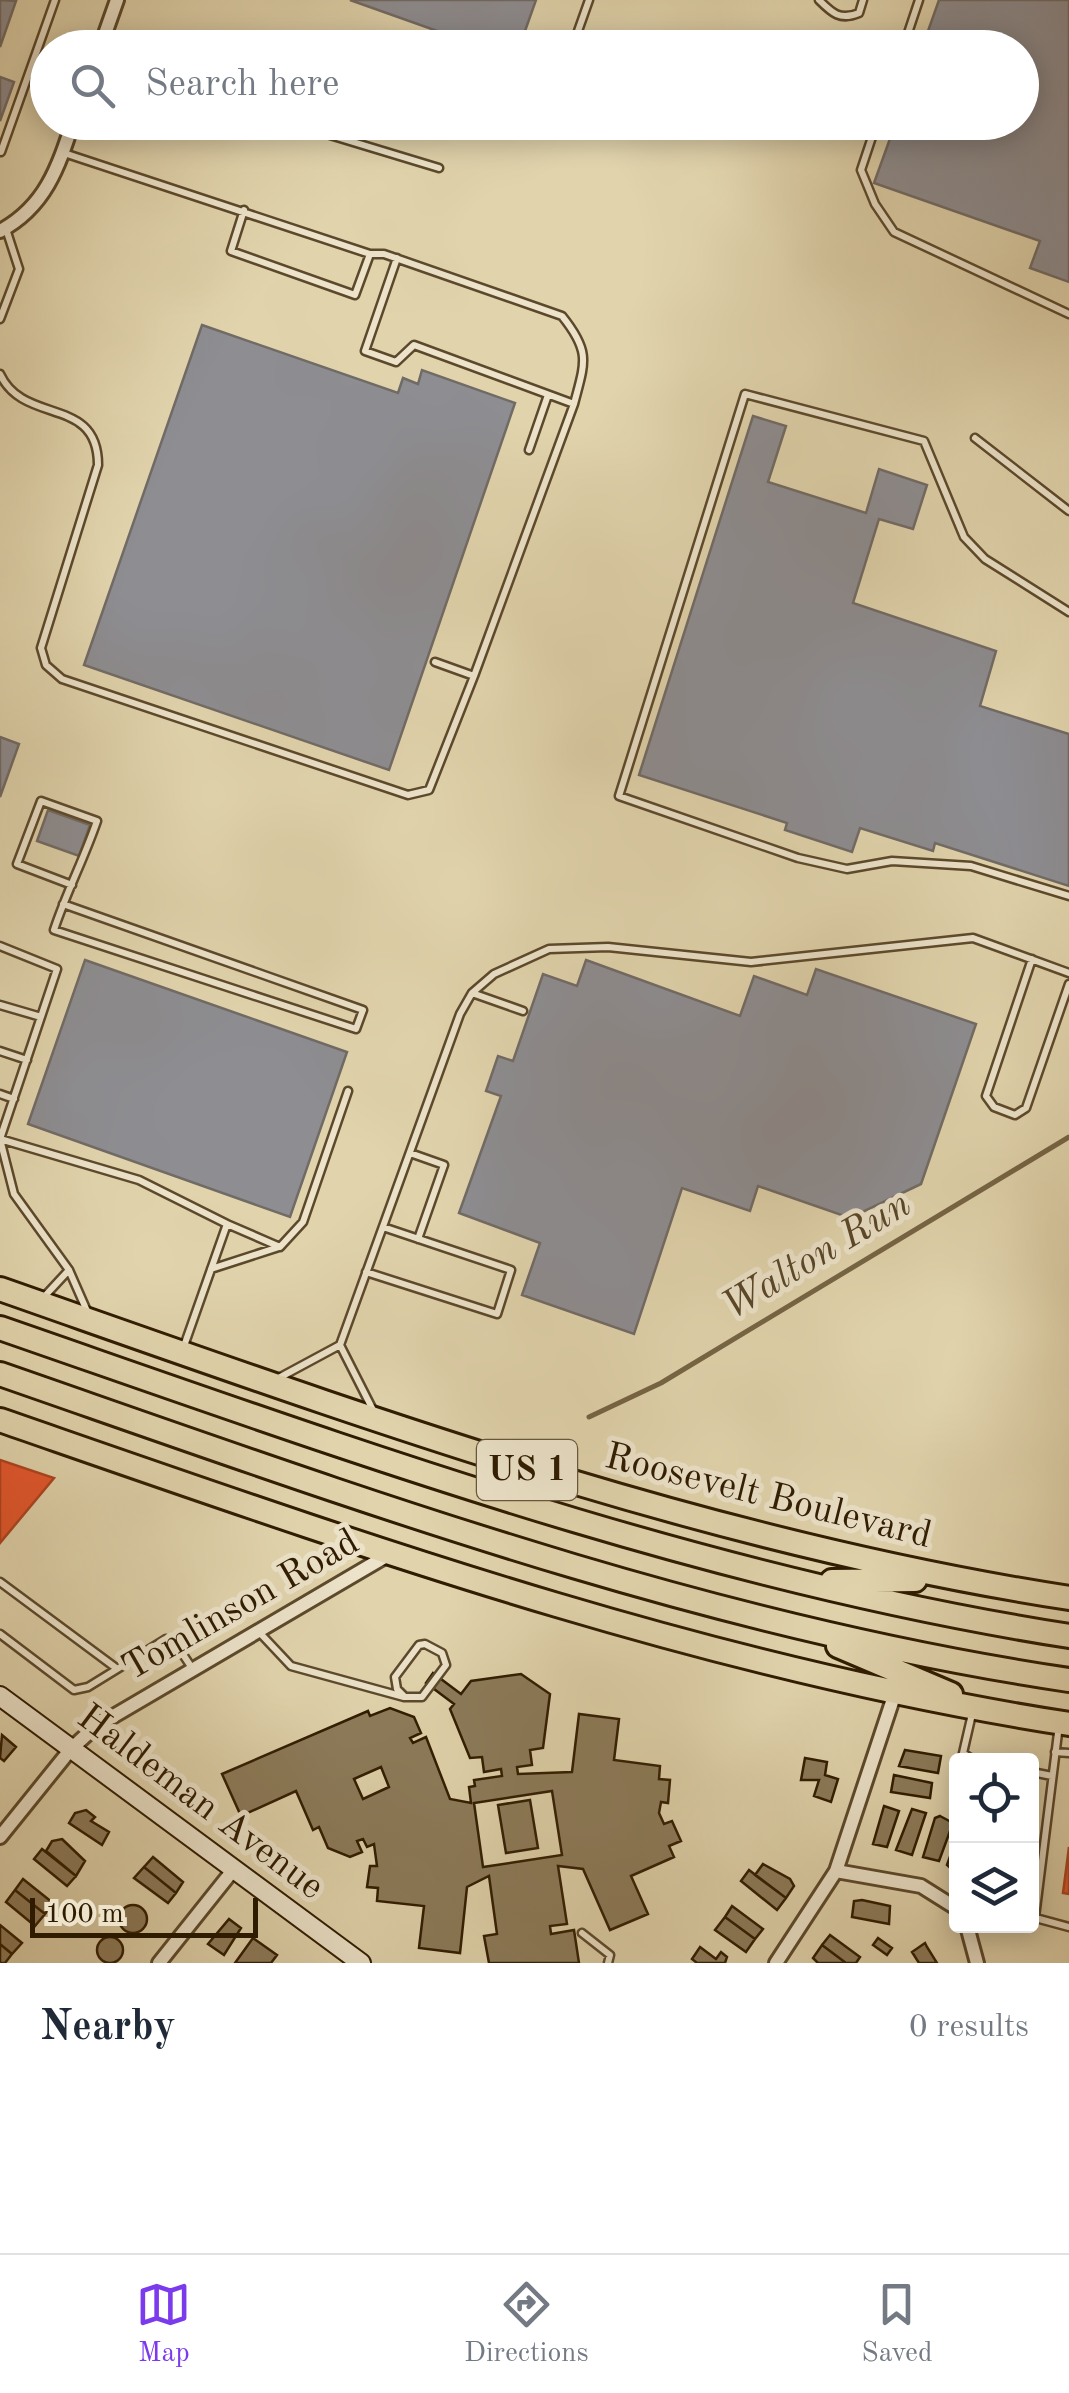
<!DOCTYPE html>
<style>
body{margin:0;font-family:"Old Standard TT",serif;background:#f2f2f3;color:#1f2937}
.controls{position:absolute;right:30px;bottom:30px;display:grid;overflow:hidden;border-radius:10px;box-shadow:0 5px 25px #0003}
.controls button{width:90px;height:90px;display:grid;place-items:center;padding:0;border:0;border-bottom:2px solid #e0e1e3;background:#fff;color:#1f2937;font:50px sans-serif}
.scale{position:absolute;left:30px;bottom:25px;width:228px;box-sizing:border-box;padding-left:10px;border:5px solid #2f1b00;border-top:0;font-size:28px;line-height:35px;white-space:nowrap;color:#2f1b00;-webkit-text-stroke:8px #ece3ca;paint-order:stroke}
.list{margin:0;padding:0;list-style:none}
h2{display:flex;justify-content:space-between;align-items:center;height:130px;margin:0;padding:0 40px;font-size:42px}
h2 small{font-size:32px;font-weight:400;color:#747a83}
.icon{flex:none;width:55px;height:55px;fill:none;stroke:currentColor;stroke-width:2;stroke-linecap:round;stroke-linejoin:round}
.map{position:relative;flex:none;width:1069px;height:1963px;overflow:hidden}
.search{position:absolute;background:#fff;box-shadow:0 5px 25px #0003;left:30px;right:30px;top:30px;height:110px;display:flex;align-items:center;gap:25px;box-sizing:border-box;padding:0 35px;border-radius:55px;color:#747a83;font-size:38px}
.sheet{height:290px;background:#fff}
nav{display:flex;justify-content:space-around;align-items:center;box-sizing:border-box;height:140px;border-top:2px solid #e0e1e3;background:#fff;font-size:28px;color:#747a83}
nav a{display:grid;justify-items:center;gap:5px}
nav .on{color:#7c3aed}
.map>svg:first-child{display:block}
</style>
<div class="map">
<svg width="1069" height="1963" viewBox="0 0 1069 1963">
<rect width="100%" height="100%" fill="#e1d4ad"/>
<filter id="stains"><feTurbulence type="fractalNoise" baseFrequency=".002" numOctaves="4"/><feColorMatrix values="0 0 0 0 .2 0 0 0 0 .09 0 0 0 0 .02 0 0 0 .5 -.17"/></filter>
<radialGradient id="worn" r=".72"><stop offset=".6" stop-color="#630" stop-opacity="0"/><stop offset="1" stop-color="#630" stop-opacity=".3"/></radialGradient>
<path fill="#e4572e" stroke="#ae4520" stroke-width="2.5" d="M0,1460L54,1478L0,1543Z
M1069,1847V1894L1063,1893Z"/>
<path fill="#8d8d92" stroke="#716b66" stroke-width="2.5" d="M0,0L16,1L0,47Z
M350,0H536L519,48H485Z
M939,0H1069V282L1030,268L1040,241L874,183L896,122H1022V48H922Z
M0,77L14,82L0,121Z
M202,325L398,393L403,378L418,384L422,370L515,403L389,770L84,665Z
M753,416L786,426L768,482L866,513L879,469L927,485L913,529L879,519L853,603L996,651L980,706L1069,734V886L935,843L933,851L860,828L852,852L785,830L787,823L639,775Z
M0,737L19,744L0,797Z
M48,810L90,825L79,856L37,841Z
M85,960L347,1052L290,1217L28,1124Z
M586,960L740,1016L754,976L807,995L816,969L976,1024L921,1184L850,1218L758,1186L750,1211L682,1188L634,1334L522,1295L540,1243L459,1213L501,1096L486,1091L498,1056L513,1061L543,974L577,986Z"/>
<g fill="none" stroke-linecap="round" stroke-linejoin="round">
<path stroke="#756444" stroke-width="5" d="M589,1417L661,1383L1069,1137"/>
</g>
<path fill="#8c7b5a" stroke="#2f1b00" stroke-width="2.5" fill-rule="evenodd" d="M433,1673L461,1694L471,1681L521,1674L550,1694L543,1748L530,1750L532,1765L517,1767L518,1774L572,1772L579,1714L619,1719L614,1760L660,1766L659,1779L670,1780L668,1803L661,1802L659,1813L664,1824L672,1821L681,1841L669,1846L674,1857L631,1876L648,1914L610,1930L583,1869L558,1866L567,1924L550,1926L551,1934L574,1930L579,1963H489L484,1936L497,1934L489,1876L467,1887L460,1953L419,1948L424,1906L377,1901L378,1888L367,1887L370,1866H377L374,1844L367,1847L363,1839L357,1841L362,1852L350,1857L328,1848L319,1827L313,1830L296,1791L241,1816L222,1774L368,1711L370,1716L390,1708L414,1717L421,1733L410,1738L413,1743L426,1737L450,1799L471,1803L469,1787L475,1786L474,1780L502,1776L501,1769L484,1772L482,1757L470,1758L450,1709L454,1704L426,1683ZM552,1791L562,1855L483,1867L474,1803Z
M2,1735L16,1747L4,1761L0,1758Z
M905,1750L941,1756L938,1773L899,1766Z
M805,1758L827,1762L825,1775L838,1779L831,1802L814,1796L819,1780H801Z
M381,1767L389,1787L363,1799L354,1779Z
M894,1775L932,1783L930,1798L891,1792Z
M530,1800L538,1848L506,1853L498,1805Z
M884,1806L899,1811L887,1847L873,1844Z
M912,1809L926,1813L912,1855L896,1850Z
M86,1810L95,1817L91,1821L109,1832L102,1845L69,1823L75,1813Z
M940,1816L953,1823L939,1861L923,1857L935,1818Z
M62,1839L85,1861L76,1876L46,1851L52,1841Z
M956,1840V1873L947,1865Z
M42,1849L76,1876L67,1886L34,1859Z
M153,1857L183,1882L176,1893L144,1867Z
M763,1864L790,1879L794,1886L786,1898L755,1875Z
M144,1867L176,1893L168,1903L134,1878Z
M749,1870L786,1898L777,1910L741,1881Z
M23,1879L53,1903L45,1914L15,1890Z
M15,1890L45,1914L35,1926L6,1902Z
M862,1900L890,1906L889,1924L852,1917L854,1901Z
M119 1919a14 14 0 1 1 28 0a14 14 0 1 1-28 0Z
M732,1906L763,1929L755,1939L725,1917Z
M725,1917L755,1939L746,1952L715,1930Z
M229,1919L241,1928L224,1955L208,1944Z
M0,1925L22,1943L12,1954L0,1944Z
M830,1935L860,1957L856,1963H846L822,1945Z
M97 1950a13 13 0 1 1 26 0a13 13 0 1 1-26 0Z
M253,1938L277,1955L271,1963H235Z
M878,1938L892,1948L887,1955L873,1945Z
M925,1943L927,1947L937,1963H919L912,1952Z
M0,1944L12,1954L5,1963H0Z
M822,1945L846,1963H818L813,1958Z
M700,1947L716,1959L721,1952L727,1957L725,1963H697L692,1959Z"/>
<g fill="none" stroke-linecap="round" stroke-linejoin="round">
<g stroke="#5c492b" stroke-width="11">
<path id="lane" d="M819,0C832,13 840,21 859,13L863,0
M572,48L589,0
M903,48L919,0
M287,122L439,168
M877,122L861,170L875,204L894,232L1069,314
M1,152L55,0
M64,153L370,254L355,295L231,251L244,210
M370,254H384L562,316C591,352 585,362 574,404L474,676L435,662
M397,258L365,351L396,362L414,345L574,404
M0,319L19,269L6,229
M0,374C24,426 98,395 98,465L41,648L46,665L62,679L408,795L429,790L474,676
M975,438L1069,511
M529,450L548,395
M1069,612L985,559L964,537L924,441L745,394L619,796L798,858L847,869L892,861L971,866L1069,896
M63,904L363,1010L356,1029L54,930C66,893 84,859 97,821L41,801L17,864L72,885
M0,946L57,969L0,1139
M1032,959L986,1096L994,1107L1015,1115L1026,1108L1069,984
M472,993L523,1011
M0,1005L41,1017
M0,1051L27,1060
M0,1094L14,1099
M410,1153L444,1165L418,1239
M227,1224L280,1247L303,1222L348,1091
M211,1269L279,1247
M366,1272L497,1314L511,1270L383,1227
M43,1298L69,1270
M87,1311L69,1270L14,1194L0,1139L139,1180L227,1224L184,1346
M340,1345L373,1410
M275,1380L340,1345L460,1014L472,993L494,974L549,949L608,947L751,962L973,938L1069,973
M0,1582L116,1668
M259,1632L291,1666L404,1697
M0,1634L74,1690L88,1687L166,1639L176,1644L192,1668
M425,1644L442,1653L446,1665L422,1697H405L397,1689L395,1677L419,1645Z
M972,1714L963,1753L973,1760
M1055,1752L1069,1753
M1032,1772L1052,1776
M1032,1917L1069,1927
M1035,1917L1059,1725
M582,1933L610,1955L608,1963"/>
</g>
<g stroke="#5c492b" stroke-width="18">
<path id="street" d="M100,48L117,0
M0,231C45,207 58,168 73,122
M0,1837L71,1749L95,1727L388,1555
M836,1871L921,1886L956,1908
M967,1926L977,1963
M159,1963L234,1869
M776,1963L836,1871L895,1693"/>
</g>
<g stroke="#2f1b00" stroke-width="22">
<path id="secondary" d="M0,1696L361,1963"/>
</g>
<g stroke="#2f1b00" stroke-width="28">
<path id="highway" d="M0,1289C351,1412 700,1541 1069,1598
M0,1328C352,1450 699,1578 1069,1636
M0,1374C351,1496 699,1625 1069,1680
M0,1420C352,1542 700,1667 1069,1724
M832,1581L915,1580
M838,1646L951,1694"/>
</g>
<use href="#lane" stroke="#ece3ca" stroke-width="6"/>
<use href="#street" stroke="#ece3ca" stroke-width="12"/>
<use href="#secondary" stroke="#ece3ca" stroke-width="18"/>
<use href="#highway" stroke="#e1d4ad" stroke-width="22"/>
</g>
<g text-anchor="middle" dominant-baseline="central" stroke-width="10" stroke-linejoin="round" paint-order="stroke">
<rect fill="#ece3ca" stroke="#68573d" stroke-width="2.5" x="477" y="1440" width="100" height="60" rx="8"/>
<g font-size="35" font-weight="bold" fill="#2f1b00">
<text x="527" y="1470">US 1</text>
</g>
<g font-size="38" fill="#2f1b00" stroke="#ece3ca">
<text transform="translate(768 1497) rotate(14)">Roosevelt Boulevard</text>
<text transform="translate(241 1606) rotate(-30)">Tomlinson Road</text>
<text transform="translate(200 1803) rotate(37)">Haldeman Avenue</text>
</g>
<g font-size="40" font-style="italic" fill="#584628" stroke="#ece3ca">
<text transform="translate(817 1257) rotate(-31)">Walton Run</text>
</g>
</g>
<rect width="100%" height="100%" filter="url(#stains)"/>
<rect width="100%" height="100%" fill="url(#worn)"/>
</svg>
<div class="controls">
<button><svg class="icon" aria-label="locate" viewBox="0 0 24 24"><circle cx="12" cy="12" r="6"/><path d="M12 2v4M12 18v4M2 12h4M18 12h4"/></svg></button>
<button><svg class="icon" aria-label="layers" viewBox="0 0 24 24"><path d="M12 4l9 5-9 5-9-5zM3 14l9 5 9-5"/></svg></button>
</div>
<div class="scale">100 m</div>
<div class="search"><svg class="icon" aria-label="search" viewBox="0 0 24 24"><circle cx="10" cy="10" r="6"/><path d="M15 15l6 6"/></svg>Search here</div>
</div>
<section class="sheet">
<h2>Nearby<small>0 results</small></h2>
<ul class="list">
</ul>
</section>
<nav>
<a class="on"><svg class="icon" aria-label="map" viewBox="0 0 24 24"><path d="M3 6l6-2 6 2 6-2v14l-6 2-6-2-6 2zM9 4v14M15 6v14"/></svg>Map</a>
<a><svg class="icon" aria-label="directions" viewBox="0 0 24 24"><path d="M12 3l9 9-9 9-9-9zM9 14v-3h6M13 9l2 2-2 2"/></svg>Directions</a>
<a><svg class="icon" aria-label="saved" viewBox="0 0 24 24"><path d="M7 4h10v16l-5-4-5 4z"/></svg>Saved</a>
</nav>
